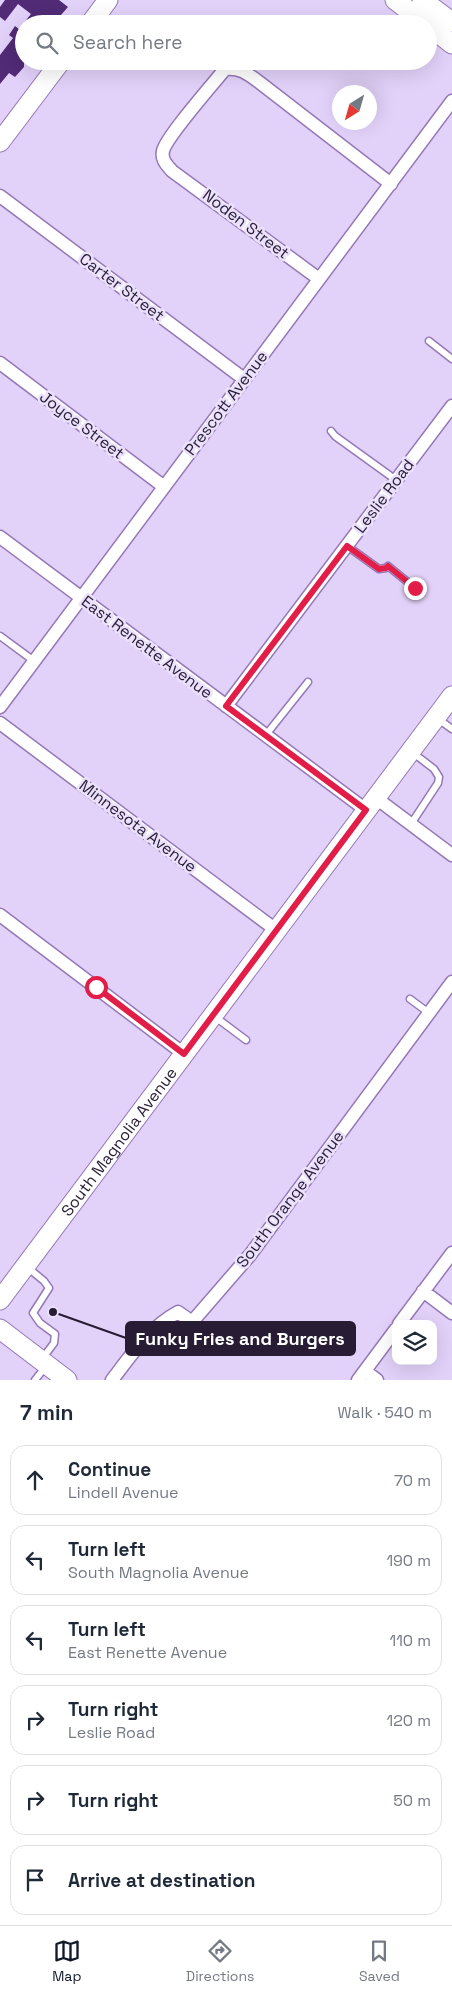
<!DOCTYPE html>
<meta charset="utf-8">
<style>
body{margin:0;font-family:"Space Grotesk",sans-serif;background:#f2f2f3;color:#1f2937}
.controls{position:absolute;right:15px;bottom:15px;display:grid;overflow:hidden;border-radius:10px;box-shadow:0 5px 20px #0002}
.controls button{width:45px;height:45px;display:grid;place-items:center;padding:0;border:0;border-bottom:1px solid #e0e1e3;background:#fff;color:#1f2937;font:25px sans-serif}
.compass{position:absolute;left:332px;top:85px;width:45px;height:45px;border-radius:50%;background:#fff;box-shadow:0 5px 20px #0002;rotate:217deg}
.stop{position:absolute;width:15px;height:15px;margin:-11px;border:4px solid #e11d48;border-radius:50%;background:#fff}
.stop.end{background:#e11d48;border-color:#fff;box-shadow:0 1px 5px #0008}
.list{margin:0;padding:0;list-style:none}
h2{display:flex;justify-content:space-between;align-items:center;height:65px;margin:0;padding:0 20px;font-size:21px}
h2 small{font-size:16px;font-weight:400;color:#747a83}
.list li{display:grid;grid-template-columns:32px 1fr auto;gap:15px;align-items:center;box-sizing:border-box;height:70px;margin:0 10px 10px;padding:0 10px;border:1px solid #e0e1e3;border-radius:15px}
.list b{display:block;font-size:19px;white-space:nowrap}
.list p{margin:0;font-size:16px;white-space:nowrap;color:#747a83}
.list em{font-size:16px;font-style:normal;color:#747a83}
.icon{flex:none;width:28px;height:28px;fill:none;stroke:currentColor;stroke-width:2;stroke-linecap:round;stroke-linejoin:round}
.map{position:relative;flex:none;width:452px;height:1380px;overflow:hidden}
.search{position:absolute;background:#fff;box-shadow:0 5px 20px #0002;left:15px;right:15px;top:15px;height:55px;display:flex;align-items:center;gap:12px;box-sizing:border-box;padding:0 18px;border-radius:28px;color:#747a83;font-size:19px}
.sheet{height:545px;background:#fff}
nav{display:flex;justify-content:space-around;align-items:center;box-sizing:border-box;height:70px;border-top:1px solid #e0e1e3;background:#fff;font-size:14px;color:#747a83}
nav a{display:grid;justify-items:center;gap:2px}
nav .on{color:#111827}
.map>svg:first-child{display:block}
</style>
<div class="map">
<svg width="452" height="1380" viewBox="0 0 452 1380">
<rect width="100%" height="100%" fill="#e2d1f9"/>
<path fill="#512b76" d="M5,0H59L68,7L53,24H23L31,14L18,4L5,21L0,17V7Z
M15,26L24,33V67L15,77L9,73L0,84V55L13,38L9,35Z"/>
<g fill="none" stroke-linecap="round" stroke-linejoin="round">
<g stroke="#9579b7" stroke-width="9">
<path id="lane" d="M429,341L452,359
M331,431L335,436L396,480
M347,546L379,569L386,568L388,566L415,588
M0,636L34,661
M437,718L452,729
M265,736L308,682
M411,824L438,783L439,777L434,769L412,752
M410,999L429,1013
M214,1016L246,1040
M27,1267L44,1281L49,1288L33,1313L40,1323L55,1334L54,1343L42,1359
M35,1380L46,1366"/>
</g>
<g stroke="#9579b7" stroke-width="15">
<path id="street" d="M0,196L244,379
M319,279L172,171C167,165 161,160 163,151C166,137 214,83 225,69C239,67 247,73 259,82L391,184
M0,363L163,486
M0,537L366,810
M226,706L452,406
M0,707L452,101
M0,723L276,930
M376,798L452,855
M0,915L184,1054
M423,1291L452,1313
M399,1324L452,1253
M365,1371L377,1380
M112,1380C132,1354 149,1328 178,1312L192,1322L250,1255L452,982
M358,1380L396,1329"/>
</g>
<g stroke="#9579b7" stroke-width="21">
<g id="secondary">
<path d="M395,0L426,24"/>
<path d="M422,0L452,22"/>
<path d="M90,24L108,0"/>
<path d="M428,25L452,44"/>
<path d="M0,142L61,61"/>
<path id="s1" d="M0,1300L452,696"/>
<path d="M0,1329L67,1380"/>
</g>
</g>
<use href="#lane" stroke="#fff" stroke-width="6"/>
<use href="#street" stroke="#fff" stroke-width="12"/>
<use href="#secondary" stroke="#fff" stroke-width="19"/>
</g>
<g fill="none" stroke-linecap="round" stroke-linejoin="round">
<path stroke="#e11d48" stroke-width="6" d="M96,987L184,1054L366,810L226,706L347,546L379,569L386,568L388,566L415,588"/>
</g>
<g text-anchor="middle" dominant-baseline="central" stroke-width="5" stroke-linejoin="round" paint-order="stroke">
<g font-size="16" fill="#271c34" stroke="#ece1fc">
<text transform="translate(246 224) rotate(37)">Noden Street</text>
<text transform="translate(122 287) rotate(37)">Carter Street</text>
<text transform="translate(226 403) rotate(-53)">Prescott Avenue</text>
<text transform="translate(82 425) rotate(37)">Joyce Street</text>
<text transform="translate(384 496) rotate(-53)">Leslie Road</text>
<text transform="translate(147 647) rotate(37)">East Renette Avenue</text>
<text transform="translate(138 826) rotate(37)">Minnesota Avenue</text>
<text stroke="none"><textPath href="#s1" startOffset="198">South Magnolia Avenue</textPath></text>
<text transform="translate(290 1199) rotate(-53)">South Orange Avenue</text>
</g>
</g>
<path fill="none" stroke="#271c34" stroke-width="2" d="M53 1312L126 1338"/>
<circle fill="#271c34" stroke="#ece1fc" stroke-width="2" cx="53" cy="1312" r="5"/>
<rect fill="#271c34" stroke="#271c34" stroke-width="2" x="126" y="1322" width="229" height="33" rx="5"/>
<g font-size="18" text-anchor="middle" font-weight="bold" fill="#fff">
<text x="240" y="1345">Funky Fries and Burgers</text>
</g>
</svg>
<div class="controls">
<button><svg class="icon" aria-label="layers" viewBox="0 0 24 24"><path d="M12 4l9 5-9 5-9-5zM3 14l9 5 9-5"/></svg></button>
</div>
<svg class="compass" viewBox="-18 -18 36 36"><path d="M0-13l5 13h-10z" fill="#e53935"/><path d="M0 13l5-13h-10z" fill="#747a83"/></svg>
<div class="stop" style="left:96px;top:987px"></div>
<div class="stop end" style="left:415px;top:588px"></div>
<div class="search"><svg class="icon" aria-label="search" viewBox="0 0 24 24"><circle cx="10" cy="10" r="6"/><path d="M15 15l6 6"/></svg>Search here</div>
</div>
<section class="sheet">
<h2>7 min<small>Walk · 540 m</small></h2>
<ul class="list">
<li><svg class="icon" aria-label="ahead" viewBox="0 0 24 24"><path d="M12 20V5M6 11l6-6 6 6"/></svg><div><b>Continue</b><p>Lindell Avenue</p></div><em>70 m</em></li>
<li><svg class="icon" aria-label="left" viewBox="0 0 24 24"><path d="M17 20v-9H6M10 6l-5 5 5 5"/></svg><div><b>Turn left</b><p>South Magnolia Avenue</p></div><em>190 m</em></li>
<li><svg class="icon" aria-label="left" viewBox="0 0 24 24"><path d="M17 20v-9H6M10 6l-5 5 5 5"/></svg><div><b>Turn left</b><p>East Renette Avenue</p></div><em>110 m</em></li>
<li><svg class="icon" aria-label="right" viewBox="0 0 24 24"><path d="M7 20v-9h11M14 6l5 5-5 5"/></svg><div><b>Turn right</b><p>Leslie Road</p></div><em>120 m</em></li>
<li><svg class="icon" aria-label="right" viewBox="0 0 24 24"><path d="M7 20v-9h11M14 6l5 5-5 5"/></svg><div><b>Turn right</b></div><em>50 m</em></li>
<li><svg class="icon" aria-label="arrive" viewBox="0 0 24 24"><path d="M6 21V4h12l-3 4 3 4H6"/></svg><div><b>Arrive at destination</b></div></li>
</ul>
</section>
<nav>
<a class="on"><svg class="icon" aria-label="map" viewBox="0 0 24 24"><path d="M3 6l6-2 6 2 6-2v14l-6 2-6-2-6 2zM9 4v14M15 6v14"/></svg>Map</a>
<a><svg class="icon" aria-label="directions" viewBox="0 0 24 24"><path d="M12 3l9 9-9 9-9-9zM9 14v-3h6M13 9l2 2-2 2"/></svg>Directions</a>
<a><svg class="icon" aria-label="saved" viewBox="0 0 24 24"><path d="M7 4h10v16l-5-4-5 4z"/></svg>Saved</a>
</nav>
